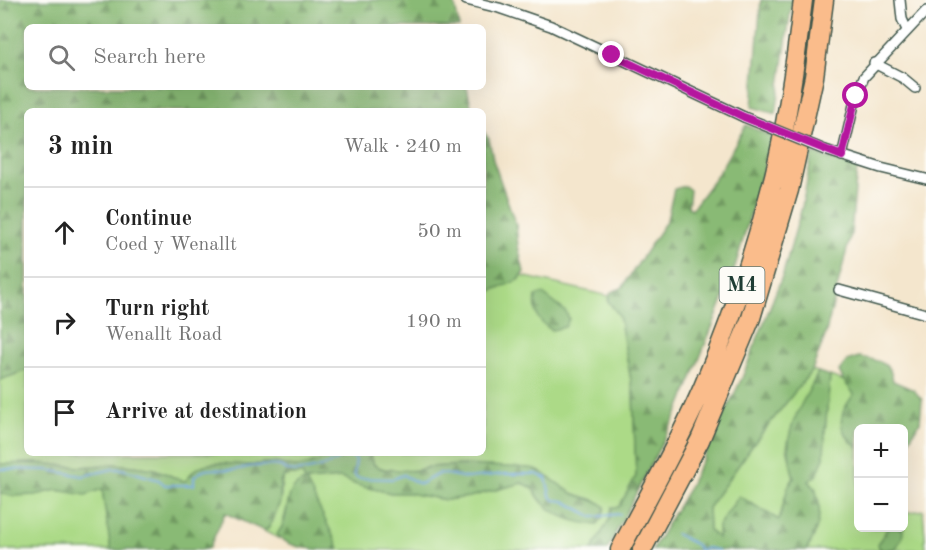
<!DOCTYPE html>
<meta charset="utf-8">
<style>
body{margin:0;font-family:"Old Standard TT",serif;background:#f6f6f6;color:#222}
.controls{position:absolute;right:18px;bottom:18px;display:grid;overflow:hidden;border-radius:9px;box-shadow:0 6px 24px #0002}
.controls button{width:54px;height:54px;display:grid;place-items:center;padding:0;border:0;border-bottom:2px solid #e0e0e0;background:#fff;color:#222;font:30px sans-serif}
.stop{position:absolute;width:18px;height:18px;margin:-14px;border:4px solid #b5179e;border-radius:50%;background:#fff}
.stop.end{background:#b5179e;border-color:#fff;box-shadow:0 2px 6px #0008}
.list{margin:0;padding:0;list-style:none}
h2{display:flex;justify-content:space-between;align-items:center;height:78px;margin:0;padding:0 24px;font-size:26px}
h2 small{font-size:20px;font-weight:400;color:#767676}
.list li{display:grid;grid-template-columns:39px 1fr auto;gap:18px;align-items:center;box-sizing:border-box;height:90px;padding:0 24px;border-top:2px solid #e0e0e0}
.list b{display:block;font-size:22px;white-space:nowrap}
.list p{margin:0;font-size:20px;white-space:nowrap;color:#767676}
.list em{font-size:20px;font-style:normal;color:#767676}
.icon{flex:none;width:33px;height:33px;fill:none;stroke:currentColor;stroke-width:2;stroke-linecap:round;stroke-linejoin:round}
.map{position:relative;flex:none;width:926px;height:550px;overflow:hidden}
.search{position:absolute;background:#fff;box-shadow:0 6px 24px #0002;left:24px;top:24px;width:462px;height:66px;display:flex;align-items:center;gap:15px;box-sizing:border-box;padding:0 21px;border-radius:9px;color:#767676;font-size:22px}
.panel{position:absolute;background:#fff;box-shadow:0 6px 24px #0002;left:24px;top:108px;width:462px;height:348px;border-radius:9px}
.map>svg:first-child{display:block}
</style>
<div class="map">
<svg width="926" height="550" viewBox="0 0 926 550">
<defs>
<pattern id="forest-firs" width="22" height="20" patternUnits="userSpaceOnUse" patternTransform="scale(1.5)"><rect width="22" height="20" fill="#89ba74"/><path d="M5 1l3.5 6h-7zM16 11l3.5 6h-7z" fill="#6f9860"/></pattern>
</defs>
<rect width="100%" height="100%" fill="#fdfcf7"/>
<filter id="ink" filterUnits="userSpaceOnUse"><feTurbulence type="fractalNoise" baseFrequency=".0167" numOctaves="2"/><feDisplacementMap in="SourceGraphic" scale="12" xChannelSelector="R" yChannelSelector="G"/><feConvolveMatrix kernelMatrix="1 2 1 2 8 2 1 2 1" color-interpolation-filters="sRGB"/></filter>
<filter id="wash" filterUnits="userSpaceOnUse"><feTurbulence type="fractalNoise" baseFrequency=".008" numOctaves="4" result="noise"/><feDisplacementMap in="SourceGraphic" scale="24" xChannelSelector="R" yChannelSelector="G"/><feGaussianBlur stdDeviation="1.35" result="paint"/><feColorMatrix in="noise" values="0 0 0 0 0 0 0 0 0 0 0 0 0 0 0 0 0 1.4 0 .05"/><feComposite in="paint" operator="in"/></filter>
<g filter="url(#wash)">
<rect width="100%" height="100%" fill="#f4e6cd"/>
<path fill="#acda87" stroke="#668c5e" stroke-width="1.5" d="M522,276L609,296L608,301L619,315L633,391L636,476L619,507L610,514V518L592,550H340L305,482L288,504L282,526L277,535L280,539L262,530L268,529C272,524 278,508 280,501C283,492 279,484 284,476L302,474L306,481L341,478L357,485L391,493H408L446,500L469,497L522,483C538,487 533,493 542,502C549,509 587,521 597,525L602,518L605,507C596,498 583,498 572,493C558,487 548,473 533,469C526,467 517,469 510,468C488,466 467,464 445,466C419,467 401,478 374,465L370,453H483V294L519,280Z
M27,370V453H332C324,460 309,465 298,467C289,468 283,464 275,463C267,462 259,464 251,465C229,465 199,456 187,480L183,481L155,469L134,466L114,464L81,467L37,463L0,464V380Z
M812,370L818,372L816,379L790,434L787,447L794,478L788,487L779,521L719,539L709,530L708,508L755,442Z
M830,376L844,381L855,394L846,406L849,440L858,447V528H904V513L923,510L926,550H806L811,543L816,489L809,481L824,457L825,431Z
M102,489L111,550H0V493L35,495L57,490L86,494Z"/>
<path fill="url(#forest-firs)" stroke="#547c54" stroke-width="1.5" d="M0,0H454L459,27H27V87H467L472,111H27V370L0,380Z
M761,0H792L776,114L752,107Z
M746,125L773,137L732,277L679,410L607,550H592L610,518L612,507H619L636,476L633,391L619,315L608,301L611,292L622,288L667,220L674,189L685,186L690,190L688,207L692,209L716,177Z
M483,131L489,139L493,160L516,225L518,246L524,272L519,280L483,294Z
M812,153L857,167L851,233L825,336L812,370L755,442L708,508L709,530L718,538V526L739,496L779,520L788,487L794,478C785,446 787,431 803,401C808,392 814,382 818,372L830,376L825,431L824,457L817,475L809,481C826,500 820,530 806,550H652L687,491L742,378L783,274L802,207Z
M543,294L566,312L569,319L565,327L552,330C537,322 534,312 536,296Z
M859,357C876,360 891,361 893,381L914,390L922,400L920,422L904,448V428H858V447C835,429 838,416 854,394L844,381L839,371L847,361Z
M332,453H370L374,465L383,469L417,471L428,467L463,465L531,468L542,473L572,493L600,503L605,507L602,518L597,525C578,523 559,518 545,505C535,496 538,488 522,483L469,497L446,500L408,493H391L357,485L341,478L306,481L340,550C320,550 290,550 277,535C278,532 280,530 282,527C291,510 282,489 305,481L302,474L284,476L280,482V502L268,529L262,530L225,513L209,548L201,550H111L102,489L86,495L57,490L35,495L13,496L0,493V464L37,463L81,467L114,464L134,466L155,469L183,481L187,480C199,455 229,465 251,465C259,464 267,462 275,463C283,463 289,468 298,467C309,465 324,460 332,453Z
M888,528H901L903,531L902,538L896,548L884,550L879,548L878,543Z"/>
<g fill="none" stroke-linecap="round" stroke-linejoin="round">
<path stroke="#6da5dc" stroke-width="2" d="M0,469L48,470L83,476L113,469H122L159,480L165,485H194V477C205,466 215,470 229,470C239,470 248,466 257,466C262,466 276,465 280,466C284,468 285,470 289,471C302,473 333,466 341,456L351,455L356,460L354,475L358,478L393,479L403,475L420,484L440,473L467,478L505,474H536L546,478L550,495L554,500L564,501L593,517L620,514
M676,534L695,544L700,550
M701,550L707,548L718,550"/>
</g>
</g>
<g filter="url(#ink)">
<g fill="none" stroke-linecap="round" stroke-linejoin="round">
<g stroke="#3f564b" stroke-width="12">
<path id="street" d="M466,0L499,8L551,26L744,117
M900,0L902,19L907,30
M874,63L903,78L915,88
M825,150L881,168L926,179
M842,156L856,96L864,77L926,11
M839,290L926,314"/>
</g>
<g stroke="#3f564b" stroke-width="21">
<path id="highway" d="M620,550C648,496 679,443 703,387C732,319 756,248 774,176C788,118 796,59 803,0
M642,550L700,440L751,318L789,190L814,77L824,0"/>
</g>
<use href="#street" stroke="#fff" stroke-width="9"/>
<use href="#highway" stroke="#fabc8b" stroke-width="18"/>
<g stroke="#3f564b" stroke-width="12" stroke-linecap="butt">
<path id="street-bridge" d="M744,117L825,150"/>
</g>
<use href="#street-bridge" stroke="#fff" stroke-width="9"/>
</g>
</g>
<g fill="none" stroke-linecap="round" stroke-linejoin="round" filter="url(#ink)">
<path stroke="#b5179e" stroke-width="8" d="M612,55L744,117L842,156L856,96"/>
</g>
<g text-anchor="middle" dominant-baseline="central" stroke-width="6" stroke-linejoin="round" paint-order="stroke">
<rect fill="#fdfcf7" stroke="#62766e" stroke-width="1.5" x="719.5" y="267" width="45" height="36" rx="4.5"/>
<g font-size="21" font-weight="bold" fill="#1f3d34">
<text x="742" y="285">M4</text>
</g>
</g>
</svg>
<div class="controls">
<button>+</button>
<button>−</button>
</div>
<div class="stop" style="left:856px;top:96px"></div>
<div class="stop end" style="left:612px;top:55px"></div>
<div class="search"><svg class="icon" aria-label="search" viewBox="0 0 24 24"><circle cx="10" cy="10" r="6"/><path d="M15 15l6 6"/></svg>Search here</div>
<section class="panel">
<h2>3 min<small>Walk · 240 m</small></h2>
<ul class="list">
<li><svg class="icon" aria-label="ahead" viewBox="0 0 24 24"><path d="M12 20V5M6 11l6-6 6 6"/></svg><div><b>Continue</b><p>Coed y Wenallt</p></div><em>50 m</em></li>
<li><svg class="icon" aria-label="right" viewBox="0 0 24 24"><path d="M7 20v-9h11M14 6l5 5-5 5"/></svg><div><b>Turn right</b><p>Wenallt Road</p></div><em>190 m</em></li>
<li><svg class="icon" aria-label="arrive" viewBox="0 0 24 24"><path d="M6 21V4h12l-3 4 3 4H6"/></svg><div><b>Arrive at destination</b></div></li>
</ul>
</section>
</div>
